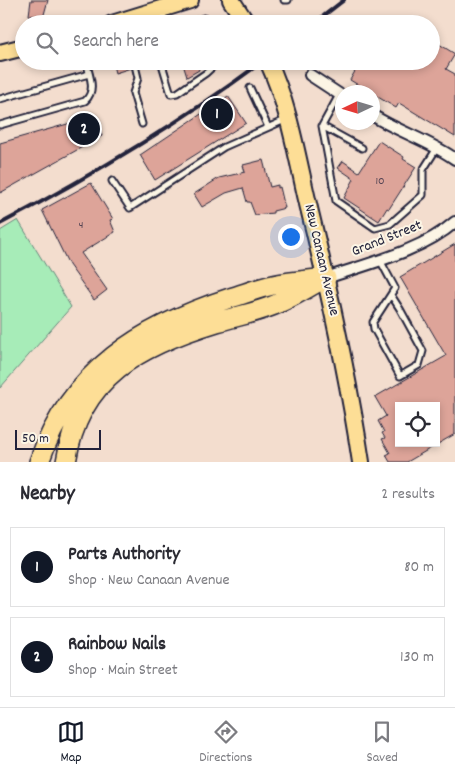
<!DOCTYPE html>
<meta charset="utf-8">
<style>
body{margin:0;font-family:Dekko,sans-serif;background:#f2f2f3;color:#2b2b33}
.controls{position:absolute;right:15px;bottom:15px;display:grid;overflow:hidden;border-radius:0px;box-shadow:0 2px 8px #0003}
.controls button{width:45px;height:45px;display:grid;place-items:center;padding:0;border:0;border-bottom:1px solid #e1e1e2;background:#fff;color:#2b2b33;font:25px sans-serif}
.compass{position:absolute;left:335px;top:85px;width:45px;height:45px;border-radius:50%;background:#fff;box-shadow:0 2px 8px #0003;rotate:266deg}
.scale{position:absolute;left:15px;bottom:12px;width:86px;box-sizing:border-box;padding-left:5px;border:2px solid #22223b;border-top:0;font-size:14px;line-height:18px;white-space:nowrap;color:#22223b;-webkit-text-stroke:4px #fcf5e5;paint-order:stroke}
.you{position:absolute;left:290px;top:236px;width:18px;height:18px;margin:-12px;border:4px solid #fff;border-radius:50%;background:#1a73e8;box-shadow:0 0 0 8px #1a73e833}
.badge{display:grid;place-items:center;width:32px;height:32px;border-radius:50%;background:#111827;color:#fff;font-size:16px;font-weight:700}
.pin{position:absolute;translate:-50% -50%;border:2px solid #fff;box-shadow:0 1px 5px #0006}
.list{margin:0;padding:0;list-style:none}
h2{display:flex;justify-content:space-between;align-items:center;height:65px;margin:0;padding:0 20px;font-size:21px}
h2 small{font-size:16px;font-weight:400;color:#7c7c81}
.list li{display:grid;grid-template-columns:32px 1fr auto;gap:15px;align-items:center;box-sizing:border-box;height:80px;margin:0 10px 10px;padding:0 10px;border:1px solid #e1e1e2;border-radius:0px}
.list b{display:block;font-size:19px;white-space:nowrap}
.list p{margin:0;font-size:16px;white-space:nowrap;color:#7c7c81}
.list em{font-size:16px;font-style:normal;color:#7c7c81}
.icon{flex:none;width:28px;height:28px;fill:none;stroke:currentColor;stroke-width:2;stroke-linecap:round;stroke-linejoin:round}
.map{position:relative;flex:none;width:455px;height:462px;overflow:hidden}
.search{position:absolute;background:#fff;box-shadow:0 2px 8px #0003;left:15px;right:15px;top:15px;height:55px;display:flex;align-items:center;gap:12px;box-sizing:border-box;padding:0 18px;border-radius:28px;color:#7c7c81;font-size:19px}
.sheet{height:245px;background:#fff}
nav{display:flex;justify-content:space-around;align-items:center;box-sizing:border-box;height:70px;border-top:1px solid #e1e1e2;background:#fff;font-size:14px;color:#7c7c81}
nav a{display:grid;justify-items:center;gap:2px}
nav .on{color:#111827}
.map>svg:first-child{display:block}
</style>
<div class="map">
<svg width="455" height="462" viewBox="0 0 455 462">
<rect width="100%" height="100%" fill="#f3ddce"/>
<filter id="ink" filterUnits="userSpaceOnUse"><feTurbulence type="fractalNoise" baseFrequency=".02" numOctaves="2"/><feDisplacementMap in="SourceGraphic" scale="10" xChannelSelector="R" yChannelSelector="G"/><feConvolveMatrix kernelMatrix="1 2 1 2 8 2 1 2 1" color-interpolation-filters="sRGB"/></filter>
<g filter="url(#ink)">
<path fill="#a7ecb8" stroke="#64877a" d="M18,220L71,307L0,388V231Z"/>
<path fill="#dda499" stroke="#22223b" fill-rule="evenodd" d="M31,0H48L43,18L29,15Z
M431,39L455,54L446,69L455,74V137L399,103L396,108L350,80L361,61H431Z
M112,61H130L131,68L115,73Z
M182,61H197L199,70L187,77Z
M228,96L246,123L155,180L140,155Z
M96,116L102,136L0,193V143Z
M379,141L404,157L403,159L416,167L389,209L387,208L379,221L344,198L354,179L338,168L343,161L359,172Z
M263,160L270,187L278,185V188L280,187L285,208L273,211V213L255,215L250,202H247L243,188L226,193L202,207L194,194L219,178L245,172L243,165Z
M91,183L113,219L110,220L115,232L81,253L107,290L94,300L69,265L42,210Z
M455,244V434L407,462H390L386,455L390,453L382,439L385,438L382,433L384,432L378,421L386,416L375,397L446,356L400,277ZM399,406H436V443H399Z"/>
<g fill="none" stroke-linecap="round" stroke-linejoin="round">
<g stroke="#22223b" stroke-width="9">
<path id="service" d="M284,0H288
M162,12L166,24
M187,24L204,18L209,24
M134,61L138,78L133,93L142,124
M161,61L171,94L177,93L206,73L219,61
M250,88L268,127
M339,95L322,126L336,201L375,228L390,224L423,195V170L437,148
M0,99L89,74
M0,125L85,101C97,90 89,75 86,61
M322,126L362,148
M112,181L130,208L224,147L285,120
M380,260L395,288L373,322L374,329L400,376L419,365L423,351L400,309L391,295"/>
</g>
<g stroke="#22223b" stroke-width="14">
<path id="minor" d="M310,75L342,96
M372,115C399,132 430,141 455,159
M326,278C367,264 422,251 455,222"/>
</g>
<g stroke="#22223b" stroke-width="20">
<path id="primary" d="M231,0L247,24
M112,24L190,0
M0,53L24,47
M268,61C289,106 297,157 308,204C329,290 348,375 361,462"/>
</g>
<g stroke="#22223b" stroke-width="22">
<path id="motorway" d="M39,462C71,370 141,327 230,298C244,294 258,288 273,285C290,281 308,280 326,278
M66,462C79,376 141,345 217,322C237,316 260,312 279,303C292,297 304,290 316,283"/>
</g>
<use href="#service" stroke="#fcf5e5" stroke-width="5"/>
<use href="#minor" stroke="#fcf5e5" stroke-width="10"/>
<use href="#primary" stroke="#fdde96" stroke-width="16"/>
<use href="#motorway" stroke="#fdde96" stroke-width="19"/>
<path stroke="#22223b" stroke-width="4" d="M313,24L344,0
M0,224C91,176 180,123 263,61"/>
</g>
</g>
<g text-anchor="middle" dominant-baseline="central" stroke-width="4" stroke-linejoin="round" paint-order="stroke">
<g font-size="12" fill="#514252">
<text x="380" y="181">10</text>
<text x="81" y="225">4</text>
</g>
<g font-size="15" fill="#22223b" stroke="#fcf5e5">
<text transform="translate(387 239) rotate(-22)">Grand Street</text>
<text transform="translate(321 260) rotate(77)">New Canaan Avenue</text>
</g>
</g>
</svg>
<div class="controls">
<button><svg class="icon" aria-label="locate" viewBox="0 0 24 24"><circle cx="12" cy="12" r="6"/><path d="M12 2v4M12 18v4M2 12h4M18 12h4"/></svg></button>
</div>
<svg class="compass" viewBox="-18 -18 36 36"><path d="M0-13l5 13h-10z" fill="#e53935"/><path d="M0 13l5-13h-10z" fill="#7c7c81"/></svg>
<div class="scale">50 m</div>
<div class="you"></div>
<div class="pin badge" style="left:217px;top:114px">1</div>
<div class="pin badge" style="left:84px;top:129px">2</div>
<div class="search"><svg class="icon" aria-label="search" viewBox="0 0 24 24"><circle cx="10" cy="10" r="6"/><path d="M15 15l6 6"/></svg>Search here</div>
</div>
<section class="sheet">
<h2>Nearby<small>2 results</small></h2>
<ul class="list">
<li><span class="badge">1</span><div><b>Parts Authority</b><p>Shop · New Canaan Avenue</p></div><em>80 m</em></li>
<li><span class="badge">2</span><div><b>Rainbow Nails</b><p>Shop · Main Street</p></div><em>130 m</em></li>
</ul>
</section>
<nav>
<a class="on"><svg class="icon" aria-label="map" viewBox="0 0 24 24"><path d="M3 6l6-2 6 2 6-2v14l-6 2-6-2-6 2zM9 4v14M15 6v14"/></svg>Map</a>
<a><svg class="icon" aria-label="directions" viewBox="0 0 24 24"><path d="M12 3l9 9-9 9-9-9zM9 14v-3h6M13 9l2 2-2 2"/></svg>Directions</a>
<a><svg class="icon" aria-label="saved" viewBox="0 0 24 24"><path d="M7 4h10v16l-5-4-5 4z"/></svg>Saved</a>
</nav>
